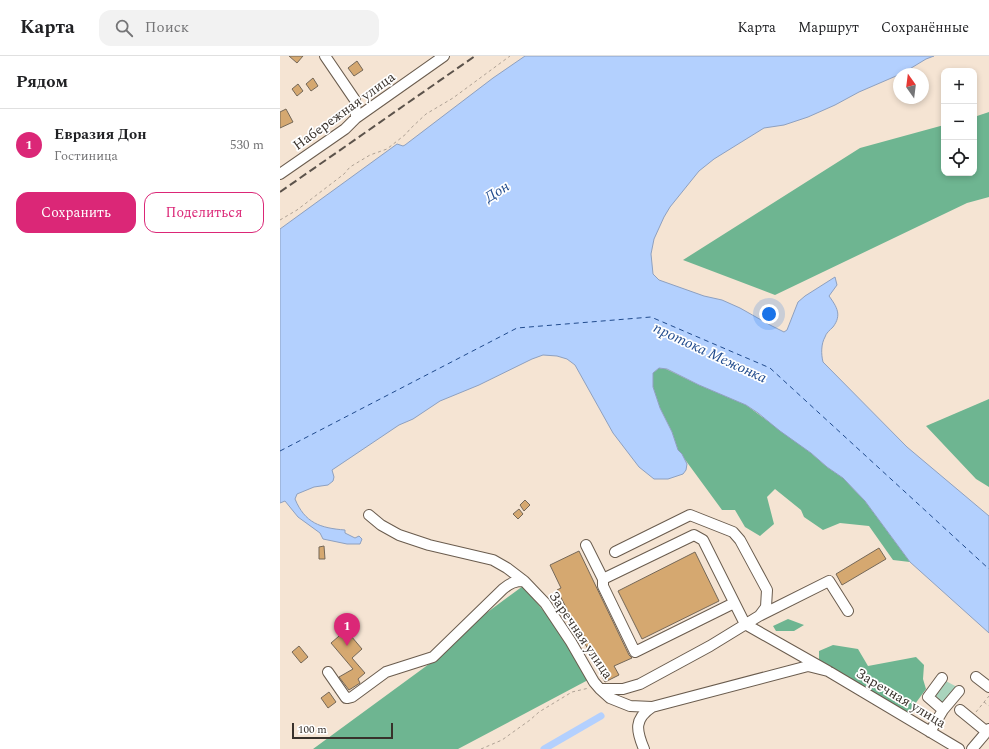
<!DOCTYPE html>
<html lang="ru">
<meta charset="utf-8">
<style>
body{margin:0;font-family:Spectral,serif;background:#f2f2f2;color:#202124}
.controls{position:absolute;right:12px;top:12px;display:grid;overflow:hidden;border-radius:8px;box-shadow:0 2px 6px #0003}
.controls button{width:36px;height:36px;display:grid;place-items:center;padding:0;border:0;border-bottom:1px solid #e0e0e0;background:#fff;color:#202124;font:20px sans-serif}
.compass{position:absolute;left:613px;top:12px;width:36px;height:36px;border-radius:50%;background:#fff;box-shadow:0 2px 6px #0003;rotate:346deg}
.scale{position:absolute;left:12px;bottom:10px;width:101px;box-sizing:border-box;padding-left:4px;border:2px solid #38312b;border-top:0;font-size:11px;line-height:14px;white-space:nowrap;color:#38312b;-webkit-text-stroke:3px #fff;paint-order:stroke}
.you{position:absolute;left:489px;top:258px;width:14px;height:14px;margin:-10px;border:3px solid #fff;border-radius:50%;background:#1a73e8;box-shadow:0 0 0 6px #1a73e833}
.badge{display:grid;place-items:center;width:26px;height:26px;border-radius:50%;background:#db2777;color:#fff;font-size:13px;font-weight:700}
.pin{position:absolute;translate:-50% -33px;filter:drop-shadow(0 1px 2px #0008)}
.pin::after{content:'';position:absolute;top:21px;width:14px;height:12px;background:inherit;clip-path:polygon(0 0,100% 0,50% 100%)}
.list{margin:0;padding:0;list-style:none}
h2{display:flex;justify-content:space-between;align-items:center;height:52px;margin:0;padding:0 16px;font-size:17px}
h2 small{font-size:13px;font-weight:400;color:#757577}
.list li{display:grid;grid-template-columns:26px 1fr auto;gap:12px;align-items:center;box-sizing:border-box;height:72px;padding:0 16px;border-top:1px solid #e0e0e0}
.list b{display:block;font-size:15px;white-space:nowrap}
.list p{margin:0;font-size:13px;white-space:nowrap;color:#757577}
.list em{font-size:13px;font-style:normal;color:#757577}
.actions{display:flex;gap:8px;padding:12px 16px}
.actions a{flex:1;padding:9px 0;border:1px solid #db2777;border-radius:12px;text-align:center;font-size:14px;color:#db2777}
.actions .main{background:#db2777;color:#fff}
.icon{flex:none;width:22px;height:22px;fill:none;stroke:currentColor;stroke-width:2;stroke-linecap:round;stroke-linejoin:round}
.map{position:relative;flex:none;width:709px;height:693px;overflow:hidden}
header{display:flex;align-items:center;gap:24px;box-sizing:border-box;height:56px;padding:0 20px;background:#fff;border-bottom:1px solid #e0e0e0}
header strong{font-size:19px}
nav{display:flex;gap:22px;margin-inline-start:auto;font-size:14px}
.search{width:280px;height:36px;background:#f2f2f2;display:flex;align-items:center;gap:10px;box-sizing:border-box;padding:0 14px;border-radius:12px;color:#757577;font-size:15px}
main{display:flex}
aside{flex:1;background:#fff}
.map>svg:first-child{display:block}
</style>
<header>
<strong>Карта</strong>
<div class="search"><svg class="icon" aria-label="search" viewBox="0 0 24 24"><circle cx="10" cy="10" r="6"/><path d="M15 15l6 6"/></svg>Поиск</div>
<nav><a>Карта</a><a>Маршрут</a><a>Сохранённые</a></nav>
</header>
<main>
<aside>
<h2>Рядом<small></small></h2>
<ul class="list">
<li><span class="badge">1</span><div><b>Евразия Дон</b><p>Гостиница</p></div><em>530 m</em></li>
</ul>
<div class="actions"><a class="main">Сохранить</a><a>Поделиться</a></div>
</aside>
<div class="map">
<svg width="709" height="693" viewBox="0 0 709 693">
<rect width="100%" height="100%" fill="#f5e4d3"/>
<path fill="#a9d4bd" d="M664,624L677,631L663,649L652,640Z"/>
<path fill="#6eb591" d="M709,56V141L687,147L495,239L403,204L580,92L664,69V117H694V61Z
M379,312L386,313L419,329L466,349L531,397L547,411L563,422L585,445L630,506L613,504L589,470L560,467L543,474L524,461L521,454L495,433L487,441L494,468L480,480L465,471L455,454H442L398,394L392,376L380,352L373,331V317Z
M709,343V431L696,423L646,370Z
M243,530L276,570L308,624L178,693H33L160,600L201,561Z
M508,563L524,569L514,575H496L493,570Z
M553,589L578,593L588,610L636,601L644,609L643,623L646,633L627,659L539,606V595Z"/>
<path fill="#b3d0fe" stroke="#8ea0bf" d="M245,0H654L646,3L623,17L579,36L555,49L528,61L504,69L484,72L434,103L419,115L390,151L384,161L374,183L371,198L373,218L379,224L424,240L442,244L460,252L490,269L504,276L507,274L518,246L525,240L555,221L557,229L549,240C557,251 562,259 553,271C550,274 546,277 545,281C541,288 541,298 543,306L627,391L709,460V577L630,506L585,445L563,422L547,411L531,397L500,375L478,357L466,349L419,329L387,313L379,312L373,317V331L380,352L392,376L398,394L402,398L407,408L406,414L403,418L388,423H374L359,411L333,377L295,309L287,303L277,300L263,299L252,303L199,329L160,345L133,363L119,369L52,414L54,421L53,425L48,429L34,431L17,438L15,443C25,467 40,472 65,474V477L75,482L79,480L82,483L80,488H67L43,483L40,477L18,461L5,445L0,447V173L117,88L123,90L125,89L213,22Z"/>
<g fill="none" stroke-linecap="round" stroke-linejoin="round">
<path stroke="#b3d0fe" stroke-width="7" d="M264,693L321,660"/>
<path stroke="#224c8e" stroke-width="1" stroke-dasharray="5 4" stroke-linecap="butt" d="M0,395L237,272L371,261L490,312L709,513"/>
</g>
<path fill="#d5a870" stroke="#756858" d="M9,0H23L17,7Z
M77,5L83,14L74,20L68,12Z
M33,22L38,30L31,35L26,28Z
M18,28L23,35L17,40L12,33Z
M6,53L13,66L0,72V56Z
M245,444L250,449L244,455L240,449Z
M239,453L243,458L238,463L233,458Z
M44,490L45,503H39V491Z
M599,492L606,503L562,529L556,518Z
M299,495L349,599L352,602L334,610L339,619L325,626L277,534L281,532L270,509Z
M415,496L439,545L362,583L338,535Z
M66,574L82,593L72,602L85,617L78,623L80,627L69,634L59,621L73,613L51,587Z
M19,590L28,601L21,607L12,596Z
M49,636L56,646L48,652L41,642Z"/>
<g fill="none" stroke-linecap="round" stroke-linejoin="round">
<g stroke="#6a5c4e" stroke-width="12">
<path id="minor" d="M45,0L75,44L76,62
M0,118L65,73L76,62L164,0
M89,459L101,469L119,479L149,489L213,504L227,512L244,525
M306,489L323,523L414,479L423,484L465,568
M335,496L410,459L453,476L460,484L487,534L486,551L480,559
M323,523V530L355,596L454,547
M465,568L548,615L679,693
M48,616L66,642H68L72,641L106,616L153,601L223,533C230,527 235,525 244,525L265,547L291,586L314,626L320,633L330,642L350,650L372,651L528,610L548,615
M696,621L709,631
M320,633H343L360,628L430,590L479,560L549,525L568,555
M663,654L679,635
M680,654L707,676
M650,676L663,654L648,641L662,622
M364,693C356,674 354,663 372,651
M692,693L709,673"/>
</g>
<path stroke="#afa295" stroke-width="1" stroke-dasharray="3 3" stroke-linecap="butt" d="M0,164L17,154L64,118L70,111L90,99L107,93L126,78L130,73L146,58L173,42L230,0
M704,646L709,650
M696,656L709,640
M201,693L222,684L250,664L259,656L292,636L309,632"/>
<use href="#minor" stroke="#fff" stroke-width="10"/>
<path stroke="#5c534b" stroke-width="2" stroke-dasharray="8 4" stroke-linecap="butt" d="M0,136L195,0"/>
</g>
<g text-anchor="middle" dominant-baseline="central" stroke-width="3.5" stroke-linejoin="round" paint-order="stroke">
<g font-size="14" fill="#38312b" stroke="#fff">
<text transform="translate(64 55) rotate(-36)">Набережная улица</text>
<text transform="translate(301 579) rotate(56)">Заречная улица</text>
<text transform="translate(621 642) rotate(31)">Заречная улица</text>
</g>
<g font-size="15" font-style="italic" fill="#224c8e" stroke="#fff">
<text transform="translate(217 136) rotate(-32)">Дон</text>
<text transform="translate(430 297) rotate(25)">протока Межонка</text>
</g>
</g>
</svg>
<div class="controls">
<button>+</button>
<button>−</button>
<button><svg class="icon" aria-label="locate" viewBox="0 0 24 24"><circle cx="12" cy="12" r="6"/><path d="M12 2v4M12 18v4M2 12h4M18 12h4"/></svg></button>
</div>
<svg class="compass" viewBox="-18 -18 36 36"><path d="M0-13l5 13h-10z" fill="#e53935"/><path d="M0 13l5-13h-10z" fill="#757577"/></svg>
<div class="scale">100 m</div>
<div class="you"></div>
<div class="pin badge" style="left:67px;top:590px">1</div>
</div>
</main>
